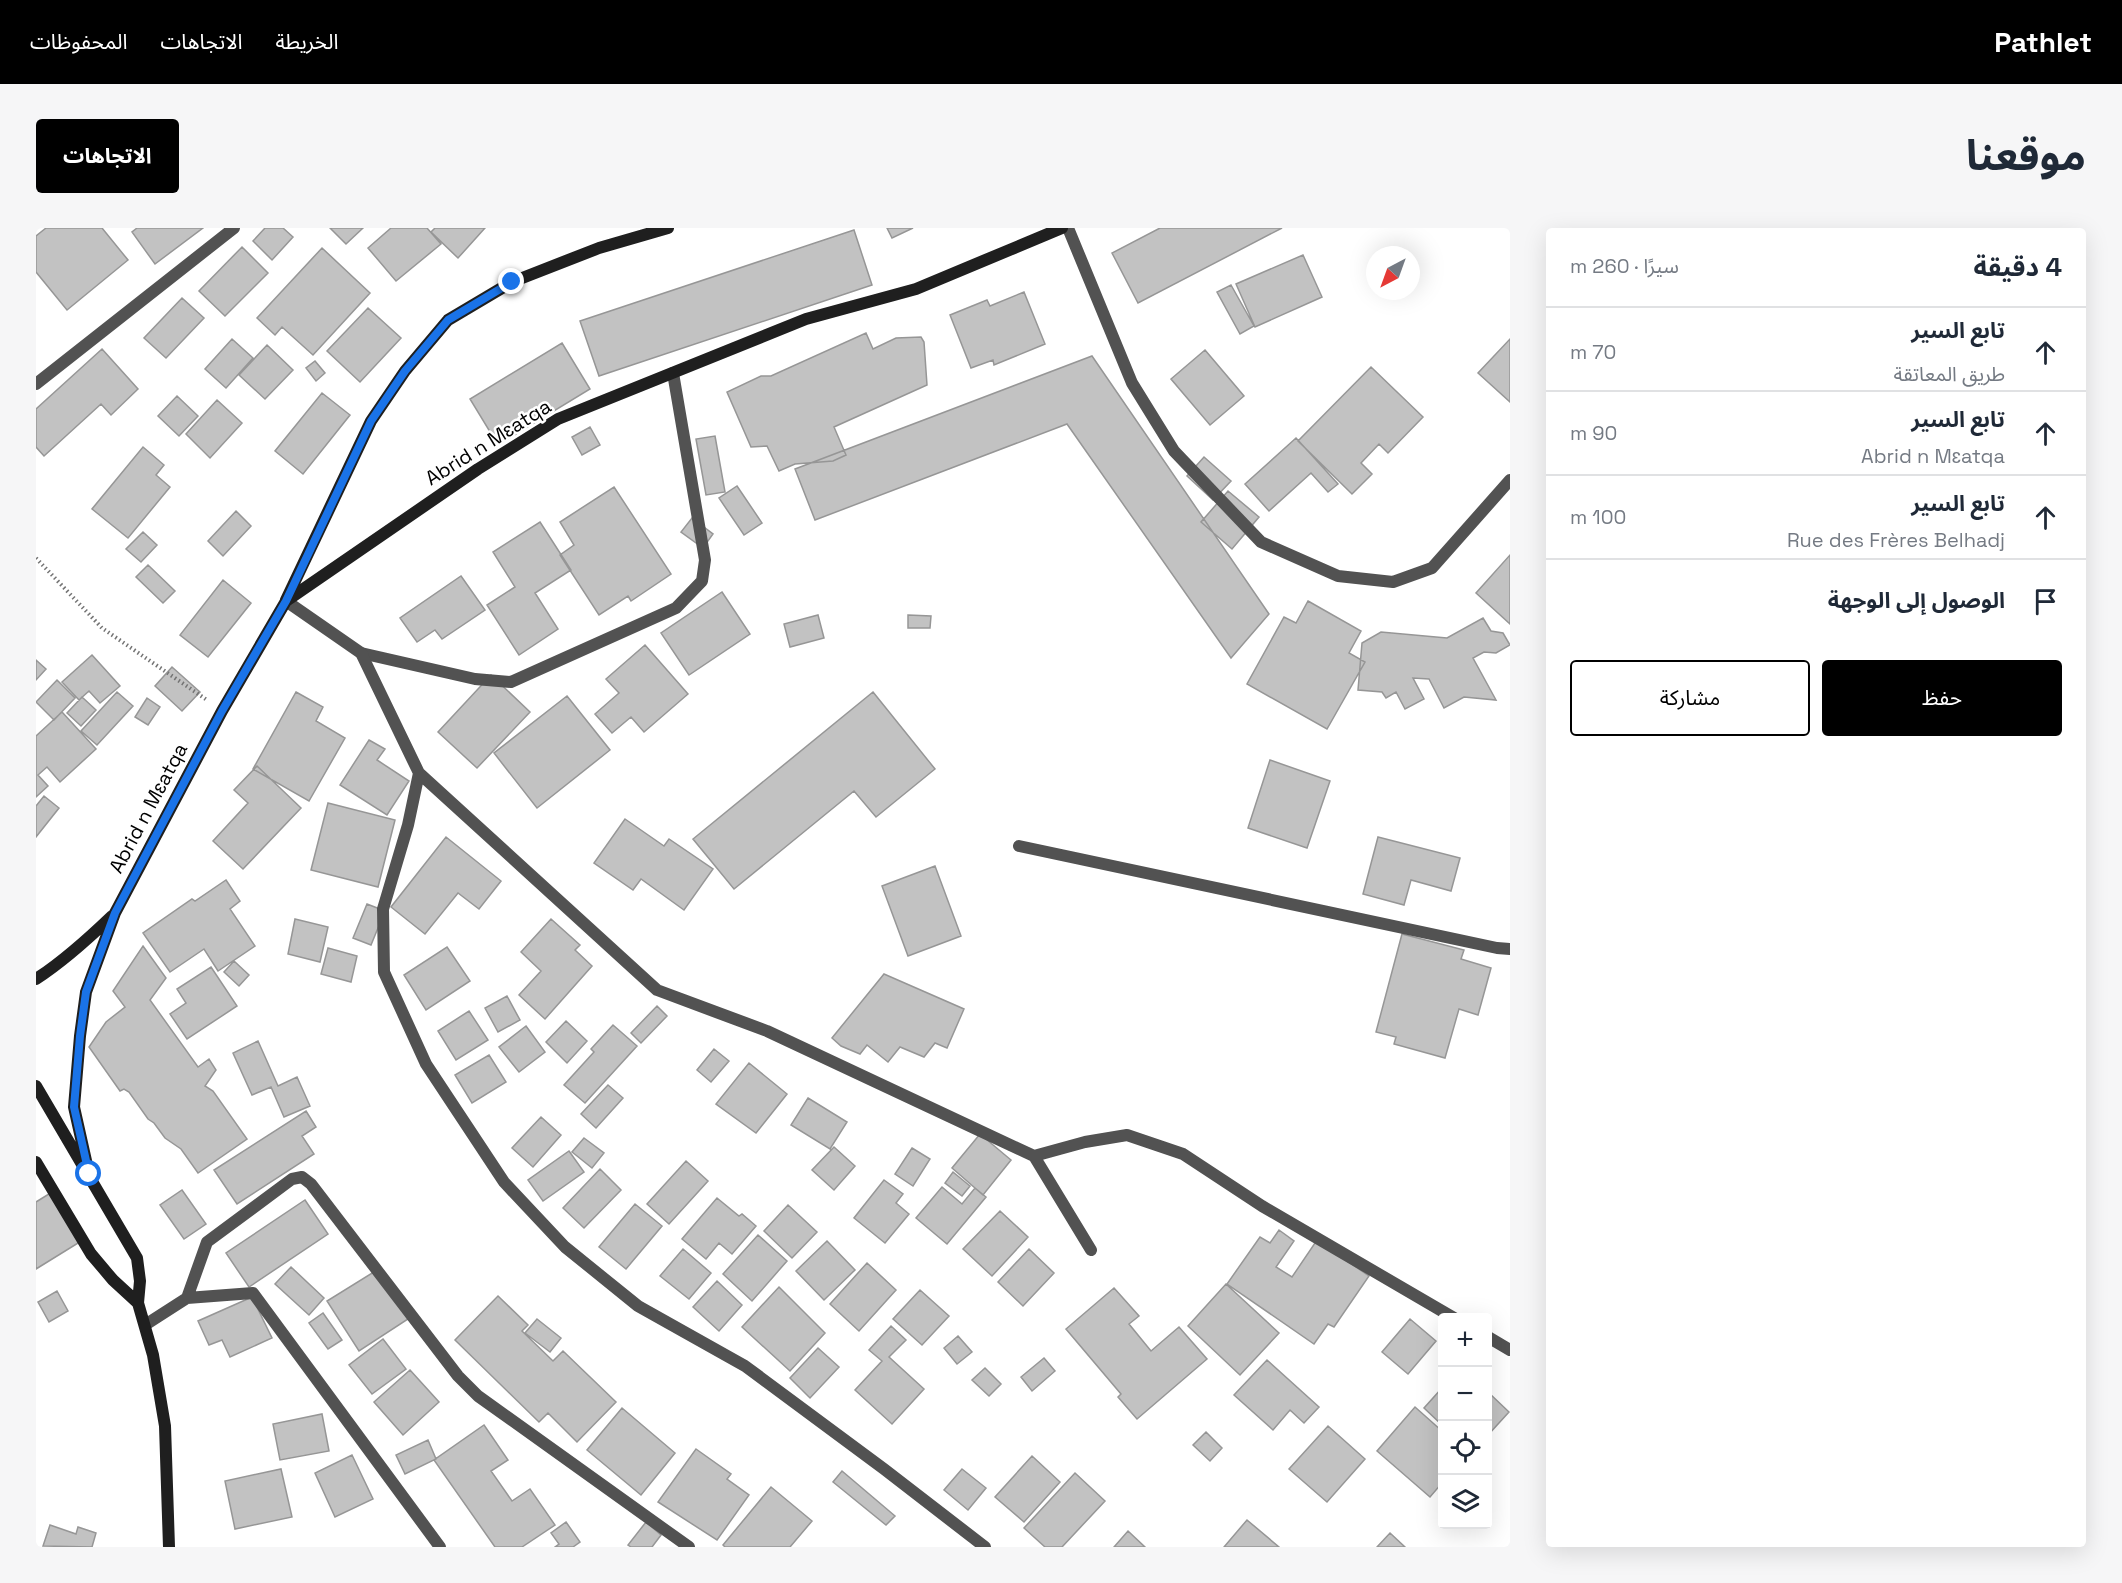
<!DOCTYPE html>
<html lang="ar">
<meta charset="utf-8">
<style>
body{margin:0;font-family:"Space Grotesk","Noto Sans Arabic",sans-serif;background:#f6f6f7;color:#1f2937;direction:rtl}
.controls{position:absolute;right:18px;bottom:18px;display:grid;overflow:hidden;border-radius:6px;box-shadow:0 6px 24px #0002}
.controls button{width:54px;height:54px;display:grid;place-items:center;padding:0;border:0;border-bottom:2px solid #e0e1e3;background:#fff;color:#1f2937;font:30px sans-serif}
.compass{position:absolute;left:1330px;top:18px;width:54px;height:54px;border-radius:50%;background:#fff;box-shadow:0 6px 24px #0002;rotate:221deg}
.stop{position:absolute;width:18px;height:18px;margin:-14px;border:4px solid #1a73e8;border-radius:50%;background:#fff}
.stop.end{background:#1a73e8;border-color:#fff;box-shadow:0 2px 6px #0008}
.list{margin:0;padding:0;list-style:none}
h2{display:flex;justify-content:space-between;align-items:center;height:78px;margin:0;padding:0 24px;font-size:26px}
h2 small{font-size:20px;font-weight:400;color:#747a83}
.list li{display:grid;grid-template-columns:39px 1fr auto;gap:18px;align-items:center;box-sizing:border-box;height:84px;padding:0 24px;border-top:2px solid #e0e1e3}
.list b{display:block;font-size:22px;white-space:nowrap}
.list p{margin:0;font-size:20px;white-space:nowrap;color:#747a83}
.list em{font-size:20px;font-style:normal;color:#747a83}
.actions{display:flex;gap:12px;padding:18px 24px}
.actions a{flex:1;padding:14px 0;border:2px solid #000;border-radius:6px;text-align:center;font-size:21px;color:#000}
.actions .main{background:#000;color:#fff}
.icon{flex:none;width:33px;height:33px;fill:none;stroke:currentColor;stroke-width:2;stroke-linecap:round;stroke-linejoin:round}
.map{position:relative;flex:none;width:1474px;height:1319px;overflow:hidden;direction:ltr;border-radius:6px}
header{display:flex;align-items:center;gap:36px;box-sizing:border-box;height:84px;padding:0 30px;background:#000;color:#fff}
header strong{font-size:28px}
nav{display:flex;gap:33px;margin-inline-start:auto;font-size:21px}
.intro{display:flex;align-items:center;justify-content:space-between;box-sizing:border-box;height:144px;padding:0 36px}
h1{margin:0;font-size:42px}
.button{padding:15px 27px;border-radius:6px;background:#000;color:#fff;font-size:21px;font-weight:700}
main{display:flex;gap:36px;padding:0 36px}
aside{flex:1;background:#fff;border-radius:6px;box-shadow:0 6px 24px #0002}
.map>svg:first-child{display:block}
</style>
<header>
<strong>Pathlet</strong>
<nav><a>الخريطة</a><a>الاتجاهات</a><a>المحفوظات</a></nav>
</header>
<div class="intro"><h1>موقعنا</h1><a class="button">الاتجاهات</a></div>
<main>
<aside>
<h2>4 دقيقة<small>سيرًا · 260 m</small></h2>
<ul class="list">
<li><svg class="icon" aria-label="ahead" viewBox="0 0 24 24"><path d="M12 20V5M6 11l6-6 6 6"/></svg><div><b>تابع السير</b><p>طريق المعاتقة</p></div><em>70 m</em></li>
<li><svg class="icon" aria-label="ahead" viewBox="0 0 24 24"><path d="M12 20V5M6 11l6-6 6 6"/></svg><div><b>تابع السير</b><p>Abrid n Mɛatqa</p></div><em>90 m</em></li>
<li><svg class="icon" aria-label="ahead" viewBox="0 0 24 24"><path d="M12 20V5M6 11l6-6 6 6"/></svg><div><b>تابع السير</b><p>Rue des Frères Belhadj</p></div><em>100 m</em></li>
<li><svg class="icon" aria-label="arrive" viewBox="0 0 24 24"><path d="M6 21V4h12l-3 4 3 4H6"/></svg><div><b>الوصول إلى الوجهة</b></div></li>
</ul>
<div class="actions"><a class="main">حفظ</a><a>مشاركة</a></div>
</aside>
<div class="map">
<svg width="1474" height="1319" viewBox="0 0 1474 1319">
<rect width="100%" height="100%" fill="#fff"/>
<path fill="#c2c2c2" stroke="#969696" stroke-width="1.5" d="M10,0H66L92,32L31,82L0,44V8Z
M101,0H167L119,36L96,4Z
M229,0H247L257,9L236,32L217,13Z
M294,0H327L310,16Z
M355,0H391L405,16L360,53L332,20Z
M399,0H449L422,30L395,4Z
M851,0H877L856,10Z
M1124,0H1246L1102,75L1076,25Z
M818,2L836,57L563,148L544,93Z
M206,19L232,45L189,88L163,63Z
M286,20L334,65L277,127L246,99L239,107L221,90Z
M1267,27L1286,69L1219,99L1200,56Z
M1195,57L1218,98L1204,106L1181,64Z
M988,64L1009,116L958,137L957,132L935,140L914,87L951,72L954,78Z
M146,70L168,90L130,130L108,110Z
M332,80L365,110L324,154L291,123Z
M830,105L837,121L860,110L885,109L888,114L891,157L798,199L810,227L797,233L759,236L743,243L731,218L715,219L691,164L725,148H735Z
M196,111L217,130L190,160L169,141Z
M1474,111V174L1442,145Z
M526,115L554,161L462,217L434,171Z
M231,117L257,142L229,171L203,147Z
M66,121L102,161L75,187L65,176L8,228L0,219V181Z
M1169,122L1208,168L1174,197L1135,151Z
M1056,128L1233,386L1195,430L1031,196L779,292L759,241Z
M279,133L289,145L280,153L270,140Z
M1335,139L1387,189L1352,225L1343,216L1325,235L1336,246L1316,266L1262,213Z
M286,165L314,187L267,246L239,223Z
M141,168L162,188L143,208L122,188Z
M181,172L206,195L174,230L150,206Z
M554,199L564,217L546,227L536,209Z
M679,208L689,264L670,267L660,211Z
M1260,210L1302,256L1292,264L1275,245L1233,283L1209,256Z
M107,219L128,237L120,247L134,259L92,310L56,281Z
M1168,229L1195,253L1177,272L1151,248Z
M701,258L726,295L708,307L683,270Z
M578,259L635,346L595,373L592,368L563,387L524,327L538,317L524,294Z
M1192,263L1223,289L1196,321L1165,294Z
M200,283L215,298L187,328L172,313Z
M656,290L677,306L667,320L645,304Z
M504,294L535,342L499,365L522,401L483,427L451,377L479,359L457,324Z
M107,304L121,317L105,334L90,321Z
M1474,327V396L1440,365Z
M112,337L139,363L127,375L100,349Z
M425,348L449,382L406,411L399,402L381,414L364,390Z
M187,352L215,375L172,429L144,407Z
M686,364L714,406L653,447L625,405Z
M1272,373L1325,403L1313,425L1329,434L1291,501L1211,456L1248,389L1260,395Z
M782,387L788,410L754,419L748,396Z
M872,387L895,388L894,400H872Z
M1447,390L1455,403L1467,405L1474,417L1460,425L1448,424L1437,430L1460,472L1428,469L1408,480L1393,451L1377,450L1388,471L1369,481L1360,464L1350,470L1346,464L1322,462L1326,415L1345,404L1411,410Z
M609,417L652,466L608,504L595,489L576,505L559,486L583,465L570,451Z
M56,427L84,458L64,475L53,463L43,472L26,454Z
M0,432L10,441L0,452Z
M136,439L164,464L146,483L119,458Z
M455,447L494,484L441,540L402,504Z
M21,452L39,470L18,492L0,474Z
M81,464L97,478L61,517L45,503Z
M260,464L287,479L280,493L309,510L273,573L217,541Z
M837,464L899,541L840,589L818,563L698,661L657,611Z
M531,468L574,522L501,580L458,525Z
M46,469L60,482L45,498L31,485Z
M111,470L124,479L112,497L99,489Z
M26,484L60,521L24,554L11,539L2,547L12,558L0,569V508Z
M333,512L349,521L341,532L373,553L351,587L304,557Z
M1234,532L1294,553L1271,620L1212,600Z
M221,538L265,580L207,641L177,613L212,575L198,562Z
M8,568L23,580L0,609V578Z
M292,575L359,592L342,659L275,642Z
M589,591L628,618L633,611L677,641L648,682L605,651L597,662L558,635Z
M410,609L465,653L443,681L422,665L389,706L355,679Z
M1342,609L1424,630L1415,663L1375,652L1368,677L1327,666Z
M899,638L925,708L872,728L846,658Z
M190,652L204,673L194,681L219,718L182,743L168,721L134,744L107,705L156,671L159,673Z
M331,676L349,683L335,717L317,710Z
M259,691L292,699L284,734L252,726Z
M515,691L544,717L539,722L556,738L509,791L483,767L505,743L485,724Z
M1366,706L1428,722L1425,731L1455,740L1442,787L1423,781L1409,830L1358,816L1360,809L1340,804Z
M107,718L130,750L114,772L162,839L173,831L180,842L169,858L177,863L211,911L162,945L145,921L129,910L118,895L112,891L93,864L88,861L84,863L53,819L70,794L89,779L77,763Z
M411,719L434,753L390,782L368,747Z
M292,720L321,728L315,754L285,746Z
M198,733L213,747L203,758L188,744Z
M175,739L201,778L151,811L134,786L150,775L141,761Z
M848,746L928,781L911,820L899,815L888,829L864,819L852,834L831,817L824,826L805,818L796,810Z
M471,768L484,792L462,804L449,780Z
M621,778L631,788L605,815L595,805Z
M433,783L452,812L420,832L402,803Z
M530,793L551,813L531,835L510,814Z
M577,797L601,818L549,875L528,857L558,824L555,821Z
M490,798L509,824L483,844L463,819Z
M222,813L242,858L261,849L274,878L248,889L235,859L216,867L197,825Z
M678,821L693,833L675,854L661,842Z
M453,827L470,854L436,875L419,847Z
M713,835L751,866L720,905L680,876Z
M572,857L587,870L560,900L545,886Z
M772,870L811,894L794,921L755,897Z
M270,883L280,899L266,908L278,926L201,976L178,942Z
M505,889L525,907L497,939L476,920Z
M944,906L975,932L947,967L916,940Z
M548,910L568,925L556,940L536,924Z
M798,919L819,938L798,962L776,942Z
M876,920L894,931L877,958L859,946Z
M533,923L548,944L507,973L492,952Z
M650,933L672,953L633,996L611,976Z
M564,941L585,962L548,1000L527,980Z
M917,944L934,958L926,968L909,955Z
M848,952L867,966L860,975L873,986L849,1015L818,990Z
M906,959L926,976L939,960L950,969L911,1016L880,990Z
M146,962L170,996L148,1011L124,977Z
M16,964L47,1012L0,1041V974Z
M681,970L703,988L706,986L720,998L696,1026L683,1015L670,1031L646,1011Z
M269,972L292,1006L213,1059L190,1025Z
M599,976L626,998L590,1041L563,1019Z
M752,977L781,1004L756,1030L728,1003Z
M964,983L992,1009L956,1048L927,1021Z
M1243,1002L1258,1013L1240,1039L1256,1049L1281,1012L1333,1048L1298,1099L1292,1096L1278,1116L1191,1056L1224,1009L1234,1015Z
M722,1007L751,1033L716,1073L687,1046Z
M791,1013L819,1042L788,1072L760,1043Z
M647,1021L675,1045L653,1071L624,1048Z
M993,1021L1018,1045L987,1078L962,1054Z
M831,1035L860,1062L823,1103L794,1076Z
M255,1039L288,1070L273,1087L239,1056Z
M341,1042L372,1091L323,1123L291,1073Z
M681,1053L706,1077L683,1103L657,1079Z
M1190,1056L1243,1105L1204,1147L1152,1098Z
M743,1059L789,1105L754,1143L706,1099Z
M1078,1060L1103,1088L1093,1096L1115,1123L1143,1099L1171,1131L1101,1191L1082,1169L1085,1166L1030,1101Z
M884,1062L913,1088L886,1117L857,1091Z
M21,1063L32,1083L13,1094L2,1074Z
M462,1068L492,1097L486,1103L517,1133L527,1123L580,1174L541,1214L512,1185L503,1194L419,1112Z
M216,1069L236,1110L194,1129L186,1112L173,1117L162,1093Z
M287,1085L306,1112L292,1121L273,1095Z
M501,1091L525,1110L514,1124L489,1105Z
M1374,1091L1400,1113L1372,1146L1346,1124Z
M855,1098L870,1112L853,1129L888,1161L856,1196L819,1162L846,1133L833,1122Z
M922,1108L936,1124L921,1136L908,1120Z
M347,1111L370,1141L336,1166L313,1137Z
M782,1120L803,1139L774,1170L754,1150Z
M1008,1130L1019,1143L996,1163L985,1149Z
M1231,1132L1283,1179L1268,1195L1254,1182L1237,1202L1198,1167Z
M949,1140L965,1156L953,1168L936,1152Z
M374,1142L403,1174L367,1207L338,1174Z
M1406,1160V1197L1388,1180Z
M1452,1164L1473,1184L1452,1207Z
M1379,1179L1406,1203V1255L1394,1269L1341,1223Z
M586,1180L639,1225L605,1267L551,1222Z
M286,1186L293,1223L244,1232L237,1196Z
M448,1197L472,1232L455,1243L476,1273L494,1261L519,1297L486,1319H459L398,1232Z
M1292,1198L1329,1231L1291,1274L1253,1241Z
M1170,1204L1186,1220L1174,1233L1157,1217Z
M392,1212L400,1231L369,1246L360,1227Z
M660,1221L695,1246L691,1251L713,1267L681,1312L622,1274Z
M316,1227L337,1271L299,1289L279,1245Z
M996,1228L1024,1254L988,1294L959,1269Z
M245,1241L256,1289L199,1301L189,1253Z
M926,1241L950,1260L932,1282L908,1262Z
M806,1243L859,1288L850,1297L797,1254Z
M1039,1245L1069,1273L1026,1319H1009L988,1300Z
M735,1259L776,1293L754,1319H689L687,1317Z
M1211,1292L1243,1319H1188Z
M530,1294L544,1314L537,1319H519L523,1316L515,1305Z
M610,1294L625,1307L616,1319H595L592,1317Z
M14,1297L40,1306L42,1299L60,1305L56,1319L7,1318Z
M1092,1303L1109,1319H1078Z
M1354,1305L1369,1319H1341Z"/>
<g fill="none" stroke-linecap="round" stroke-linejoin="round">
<path stroke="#747474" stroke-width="4" stroke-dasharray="1.5 3" stroke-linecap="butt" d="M0,330L66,400L171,472"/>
<path stroke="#525252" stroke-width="12" d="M325,425L439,451L475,454L640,380L666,353L669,332L637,145"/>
<path stroke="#525252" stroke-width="12" d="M1032,0L1096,155L1138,223L1225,314L1302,348L1357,354L1396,340L1474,252
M0,156L198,0
M250,373L325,425L383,545L372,597L347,681L348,744L390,836L468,954L529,1019L602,1078L709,1138L848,1241L949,1319
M383,545L621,762L731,803L998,928L1055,1022
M983,618L1461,720L1474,721
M998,928L1049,914L1091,907L1147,926L1226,978L1418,1090
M151,1070L171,1014L256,951L266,949L275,956L422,1148L442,1168L653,1319
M109,1097L151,1070L217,1065L404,1319
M1452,1109L1474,1122"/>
<path stroke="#1f1f1f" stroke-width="12" d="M250,372L335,193L369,143L412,92L476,54L563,20L632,0
M0,751C28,733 52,711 76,688
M0,858L101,1030L104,1053L102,1075L117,1127L129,1198L133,1319
M0,934L55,1026L77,1052L102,1075
M53,946L38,879L44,808L50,764L79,685L186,483L250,373L442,241L522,191L770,91L880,61L1026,0"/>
</g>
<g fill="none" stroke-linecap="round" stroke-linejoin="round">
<path stroke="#1a73e8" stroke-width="8" d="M53,946L38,879L44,808L50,764L79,685L186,483L250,373L335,193L369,143L412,92L476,54"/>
</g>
<g text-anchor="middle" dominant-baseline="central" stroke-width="5" stroke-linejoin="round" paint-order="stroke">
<g font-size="20" fill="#000" stroke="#fff">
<text transform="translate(452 214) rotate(-32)">Abrid n Mɛatqa</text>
<text transform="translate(112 580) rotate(-62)">Abrid n Mɛatqa</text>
</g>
</g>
</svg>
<div class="controls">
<button>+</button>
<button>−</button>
<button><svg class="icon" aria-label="locate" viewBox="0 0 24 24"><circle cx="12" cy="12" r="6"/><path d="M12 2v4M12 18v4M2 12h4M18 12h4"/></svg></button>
<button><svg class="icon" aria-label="layers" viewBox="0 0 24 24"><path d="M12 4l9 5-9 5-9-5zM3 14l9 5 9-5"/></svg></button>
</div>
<svg class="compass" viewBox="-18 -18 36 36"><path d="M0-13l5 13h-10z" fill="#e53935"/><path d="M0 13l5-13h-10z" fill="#747a83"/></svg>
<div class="stop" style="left:53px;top:946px"></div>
<div class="stop end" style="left:476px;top:54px"></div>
</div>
</main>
